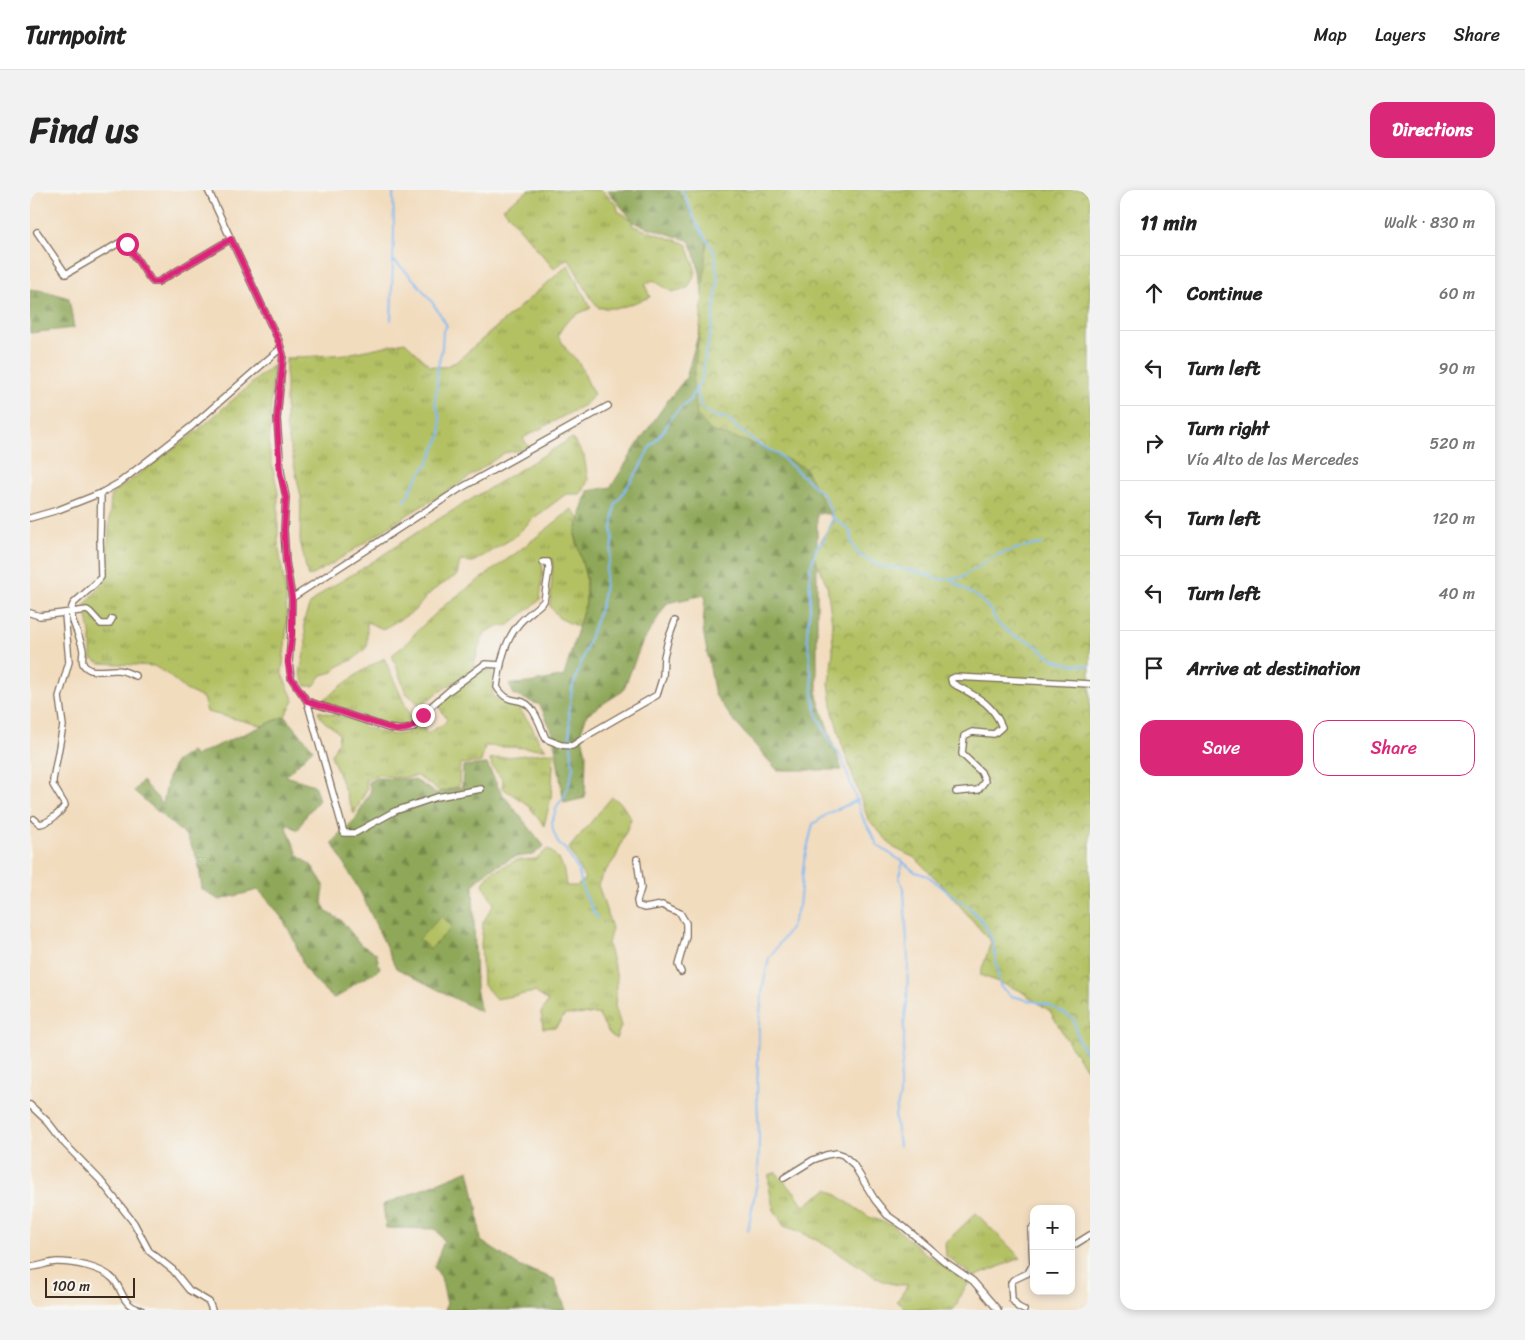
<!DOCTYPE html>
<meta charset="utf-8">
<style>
body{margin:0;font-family:Sriracha,sans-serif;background:#f2f2f2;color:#222}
.controls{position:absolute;right:15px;bottom:15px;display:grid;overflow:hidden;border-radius:10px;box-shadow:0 2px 8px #0003}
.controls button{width:45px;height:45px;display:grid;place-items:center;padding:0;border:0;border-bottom:1px solid #e0e0e0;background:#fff;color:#222;font:25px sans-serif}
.scale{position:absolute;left:15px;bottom:12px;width:90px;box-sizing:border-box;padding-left:5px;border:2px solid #3b2a1e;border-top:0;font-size:14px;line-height:18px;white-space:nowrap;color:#3b2a1e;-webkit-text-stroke:4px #f6f6f2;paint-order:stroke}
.stop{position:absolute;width:15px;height:15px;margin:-11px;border:4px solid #db2777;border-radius:50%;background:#fff}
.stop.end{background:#db2777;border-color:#fff;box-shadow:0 1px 5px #0008}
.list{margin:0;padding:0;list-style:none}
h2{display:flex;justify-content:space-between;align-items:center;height:65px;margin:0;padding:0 20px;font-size:21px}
h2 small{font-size:16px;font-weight:400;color:#767676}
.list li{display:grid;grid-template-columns:32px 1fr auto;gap:15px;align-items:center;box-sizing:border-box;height:75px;padding:0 20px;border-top:1px solid #e0e0e0}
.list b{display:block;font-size:19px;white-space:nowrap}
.list p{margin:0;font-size:16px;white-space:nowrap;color:#767676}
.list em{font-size:16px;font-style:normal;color:#767676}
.actions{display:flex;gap:10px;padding:15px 20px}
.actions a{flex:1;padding:11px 0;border:1px solid #db2777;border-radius:15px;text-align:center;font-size:18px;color:#db2777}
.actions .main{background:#db2777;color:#fff}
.icon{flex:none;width:28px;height:28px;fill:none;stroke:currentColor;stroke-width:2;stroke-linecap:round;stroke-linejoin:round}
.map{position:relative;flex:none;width:1060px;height:1120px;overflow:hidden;border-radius:15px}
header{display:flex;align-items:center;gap:30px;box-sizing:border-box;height:70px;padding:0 25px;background:#fff;border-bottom:1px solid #e0e0e0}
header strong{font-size:24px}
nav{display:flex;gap:28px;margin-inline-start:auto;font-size:18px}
.intro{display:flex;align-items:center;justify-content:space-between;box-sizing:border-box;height:120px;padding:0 30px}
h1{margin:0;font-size:35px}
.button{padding:12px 22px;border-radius:15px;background:#db2777;color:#fff;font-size:18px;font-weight:700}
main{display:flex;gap:30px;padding:0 30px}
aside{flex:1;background:#fff;border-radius:15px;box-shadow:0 2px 8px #0003}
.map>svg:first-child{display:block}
</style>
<header>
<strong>Turnpoint</strong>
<nav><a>Map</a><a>Layers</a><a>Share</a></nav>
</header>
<div class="intro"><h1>Find us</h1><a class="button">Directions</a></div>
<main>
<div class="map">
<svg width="1060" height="1120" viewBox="0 0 1060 1120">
<defs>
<pattern id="grass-tufts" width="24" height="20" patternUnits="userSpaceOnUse" patternTransform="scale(1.25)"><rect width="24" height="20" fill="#b3c163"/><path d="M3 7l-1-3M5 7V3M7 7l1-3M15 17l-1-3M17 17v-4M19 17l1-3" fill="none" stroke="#939d51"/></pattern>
<pattern id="forest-firs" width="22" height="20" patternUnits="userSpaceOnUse" patternTransform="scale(1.25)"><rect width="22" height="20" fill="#8ea759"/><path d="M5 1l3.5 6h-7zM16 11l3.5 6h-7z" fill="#758849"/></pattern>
<pattern id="park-crowns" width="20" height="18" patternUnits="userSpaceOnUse" patternTransform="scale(1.25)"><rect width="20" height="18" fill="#b3c163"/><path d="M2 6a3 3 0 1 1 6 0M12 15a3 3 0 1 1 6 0" fill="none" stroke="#939d51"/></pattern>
</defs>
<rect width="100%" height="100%" fill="#f6f6f2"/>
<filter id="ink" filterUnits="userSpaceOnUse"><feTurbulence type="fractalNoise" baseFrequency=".02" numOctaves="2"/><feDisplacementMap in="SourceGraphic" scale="10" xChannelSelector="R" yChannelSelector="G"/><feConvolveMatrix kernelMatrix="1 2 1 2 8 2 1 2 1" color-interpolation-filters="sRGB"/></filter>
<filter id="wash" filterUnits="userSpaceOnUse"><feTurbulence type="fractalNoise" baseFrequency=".0096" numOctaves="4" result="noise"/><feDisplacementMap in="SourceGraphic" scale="20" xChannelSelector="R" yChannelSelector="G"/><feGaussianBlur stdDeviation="1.12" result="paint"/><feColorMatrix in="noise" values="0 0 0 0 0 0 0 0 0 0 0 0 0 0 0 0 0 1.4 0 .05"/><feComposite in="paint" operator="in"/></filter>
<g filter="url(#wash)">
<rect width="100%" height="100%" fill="#f2dcbe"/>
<path fill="url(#grass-tufts)" stroke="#777640" d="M499,0H572L587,15L588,21L601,29L603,36L657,54L666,82L658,98L642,102L623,90L615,95L620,107L590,118H569L561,108L538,68L524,79L473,18Z
M538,75L561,118C543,126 538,127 528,145L536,159L547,170L551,177L564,205L556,214L493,248L498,256L491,260L474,263L423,298L382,322L300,375L278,387L270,350L271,307L256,236V168L317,164L375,152L400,176L414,177L426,172Z
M243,175L239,259L248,303V353L256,405L257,436L252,484L264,511L255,526L234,536L177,522L173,508L156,500L137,484L124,476L70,473L61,468V448L55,415L76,389L81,305L167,241Z
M542,248L554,266L558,290L553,301L550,304H536L504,328L483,348L443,372L430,371L427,385L402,401L383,422L353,439L337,432V457L324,469L307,477L303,482L292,485L284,496H276L270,483L276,454L274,430L280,414L296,400L330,380L389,341Z
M542,319L550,330L545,344L556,388V412L548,437L529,428L520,416L523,369H512L513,384L510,410L479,435L465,437L455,443L448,460L443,479L390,515L376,503L362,465L376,454L387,441L416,414L486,363Z
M354,468L382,530L377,535L363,537L293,511C312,494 331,481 354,468Z
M454,479H462L463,507L487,516L501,535L510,553L516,559L455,556L451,572L430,574L429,596L411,602L387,586L374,588L345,585L335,591L337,599L324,624L301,565L308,552L309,544C301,533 292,535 288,521L333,532L332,536C359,545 368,550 393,534L396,544L415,533L417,529L408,516L422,502Z
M514,563H524L521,608L514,636L497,614L472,598L473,590L462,577L460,569Z
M582,607L591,613L601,629L586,667L572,686L568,695L582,738L578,754L587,787L585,816L591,836L586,849L579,843L568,824L535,825L526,837L513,838L511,823L518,811L505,802L466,809L453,794L451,755L453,732L464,714L453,694L460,683L487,670L506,669L518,659C533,670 534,678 536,696H547L555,689L539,658Z
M746,982L756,994L764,1001L774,1016L798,999L839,1027L862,1035L896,1064L939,1093L929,1107L927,1115L923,1120H876L867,1111L878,1095C852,1095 846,1087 826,1074C804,1060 778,1043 754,1036L743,1018L739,996V985Z
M946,1023L991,1068L944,1087L916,1066L915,1053Z"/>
<path fill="url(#forest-firs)" stroke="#64683c" d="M577,0H715L866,330L787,323V506L812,580H747L703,530L685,505L673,440L675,405L637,413L611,455L593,501L557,524L551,542L556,564L555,608L534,613L523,543L510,515L484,505L479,494L499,493L534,486L556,412V388L545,344L558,301L581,297L611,249L639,209L656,188L674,124L670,82L660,51L605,33Z
M0,99L15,101L39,108L44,138L0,143Z
M255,526L283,559L256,586L284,595L289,610L277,624L268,640L255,633L268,665L282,676L294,695L292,713L297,722L311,730L331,755L346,763L350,778C343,786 334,787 326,793C316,800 316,804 303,808C292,798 281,789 274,776C271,771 270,764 267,758C259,736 244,715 228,700L189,710L172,699L168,670L157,647L104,601L112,591L133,614L138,588L145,572L161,561L164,566Z
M457,574L470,601L514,656L503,665L484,667L459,680L443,695L446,798L451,822L366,778L331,703L302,653L326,628L341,600L338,592L346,588L385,590L406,603L432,597L433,576Z
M439,980L447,1017L451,1051L489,1076L524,1089L536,1120H414L417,1114L411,1087L404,1077L414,1051L406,1039L356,1038L353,1015Z"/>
<path fill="url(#park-crowns)" stroke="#777640" d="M647,0H1060V885L1041,857L1020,821L989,800L950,785L961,752L912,695L885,668L864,658L838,629L812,555L803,522L799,493L803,462L802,433L797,395L783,364L803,331L775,278L725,254L681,241L667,225L663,192L670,139L677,51L660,20Z"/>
<path fill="#b3c163" stroke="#777640" d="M412,726L422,737L400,759L389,749Z"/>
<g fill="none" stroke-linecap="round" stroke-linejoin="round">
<path stroke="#81baf2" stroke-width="2" d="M363,70C384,87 404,112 417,136L413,141L412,158L407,182V195L405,212L410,228L411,244L399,272L387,288L375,311
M361,130L364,42L363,0
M665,197L672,218L679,224L698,229L708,239L730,255L749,265L794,305L803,327L794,350L787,356L780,379V419L777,443L784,512L788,528L804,557L812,569L833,628L848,656L873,672L885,682L898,686L923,706L937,715L953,732L962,749L970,796L981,806L1019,815L1044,829L1048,849L1060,870
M803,327L821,342V352L828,364L850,376L880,380L896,384L908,390L932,387L969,364L994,357L1012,354
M921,389L932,398L948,407L962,422L967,433L984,446L1001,452L1023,469L1039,474L1060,476
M567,728L554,703L548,680L535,659L528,653L523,640L522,632L527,616L534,607L539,594L543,578L540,544L539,520L542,499L572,413L575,394L576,378L579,373L583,349L582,340L585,315L609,279L620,257L635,239L642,226L660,210L672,188L676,161L682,137L688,90L684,61L666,32L652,0
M869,956L865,925L870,906V890L874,857V834L877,812L878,770L874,702L869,686L873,672
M718,1040L728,987L729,947L727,906L729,832L733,796L739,768L760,739L769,716L774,671L783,634L799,623L828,610"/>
</g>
</g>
<g filter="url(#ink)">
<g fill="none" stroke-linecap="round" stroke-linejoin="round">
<g stroke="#7b6856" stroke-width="8">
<path id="minor" d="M178,0L240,133L249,151L253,165L247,229L251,282L256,307L254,340L256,372L262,408L261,444L259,472L261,488L277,511L314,643H325L365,621L407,607L451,599
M7,42L36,84L89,53L93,52L97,54L120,89L123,92H128L201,49
M71,303L70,347L71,387L65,394L44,413C35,425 52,447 53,461C53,467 50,474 57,478C64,484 79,479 87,480C94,480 100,484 106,486
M0,328L28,320L71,303L89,293L162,236L251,158
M513,372H518L519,379L514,411C506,419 495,426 488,435C474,452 470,475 467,497C479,517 489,505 500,517C507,524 512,540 516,549L531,555L542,556L563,542L627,505L633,486L634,467L638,450L645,431
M262,408L431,298L578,216
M0,423L10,426L57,420L60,422L71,434H79L82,429
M277,511L358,538L371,540L383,538L398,519L420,500L455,474L471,475
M926,602L948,600L955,591L951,582L932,564L934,546L942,542L964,544L972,537C962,512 945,506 922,493L921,489L925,487L1060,494
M4,629L10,634C19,633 31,622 35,615L23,595V590L33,536L29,507L39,472L35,424
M607,669L611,698L607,711L608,716L615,718L632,715L650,723L656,733V746L648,775L651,782
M0,915L18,932L35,954L70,990L104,1033L119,1061L143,1080L159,1100L179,1112L182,1120
M754,988L783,970L796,965L807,963L813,965L823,974L845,1010L857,1025L873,1036L914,1071L943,1091L968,1120
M1041,1055H1044L1060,1045
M0,1077C9,1077 18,1072 27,1072C43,1072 72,1077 83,1089C94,1101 91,1115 111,1120
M994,1120L988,1117L982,1109L981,1093L983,1090L998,1083L1003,1074L1001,1040L1004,1036"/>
</g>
<use href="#minor" stroke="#fff" stroke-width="5.5"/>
</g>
</g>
<g fill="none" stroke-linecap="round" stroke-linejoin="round" filter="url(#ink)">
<path stroke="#db2777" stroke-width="6" d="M97,54L120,89L123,92H128L201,49L249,152L253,165L247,229L250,282L256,308L254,340L256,372L262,408V444L258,472L261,488L277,511L366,540C380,540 386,536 393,525"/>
</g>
</svg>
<div class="controls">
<button>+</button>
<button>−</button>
</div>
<div class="scale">100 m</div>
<div class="stop" style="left:97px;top:54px"></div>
<div class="stop end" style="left:393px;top:525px"></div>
</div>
<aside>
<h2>11 min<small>Walk · 830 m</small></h2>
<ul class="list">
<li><svg class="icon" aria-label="ahead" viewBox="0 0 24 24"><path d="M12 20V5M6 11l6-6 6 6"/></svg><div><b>Continue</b></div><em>60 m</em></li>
<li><svg class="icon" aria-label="left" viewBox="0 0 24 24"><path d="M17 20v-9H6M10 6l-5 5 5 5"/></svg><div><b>Turn left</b></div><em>90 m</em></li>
<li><svg class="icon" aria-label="right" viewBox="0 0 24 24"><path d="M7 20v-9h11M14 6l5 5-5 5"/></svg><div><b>Turn right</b><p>Vía Alto de las Mercedes</p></div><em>520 m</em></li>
<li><svg class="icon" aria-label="left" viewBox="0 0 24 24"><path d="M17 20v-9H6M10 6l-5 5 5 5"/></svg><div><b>Turn left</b></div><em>120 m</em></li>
<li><svg class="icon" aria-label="left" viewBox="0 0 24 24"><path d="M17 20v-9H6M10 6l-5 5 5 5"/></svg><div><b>Turn left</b></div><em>40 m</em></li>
<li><svg class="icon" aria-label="arrive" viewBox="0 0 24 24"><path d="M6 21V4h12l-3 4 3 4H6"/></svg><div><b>Arrive at destination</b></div></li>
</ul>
<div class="actions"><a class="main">Save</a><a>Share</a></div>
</aside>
</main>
